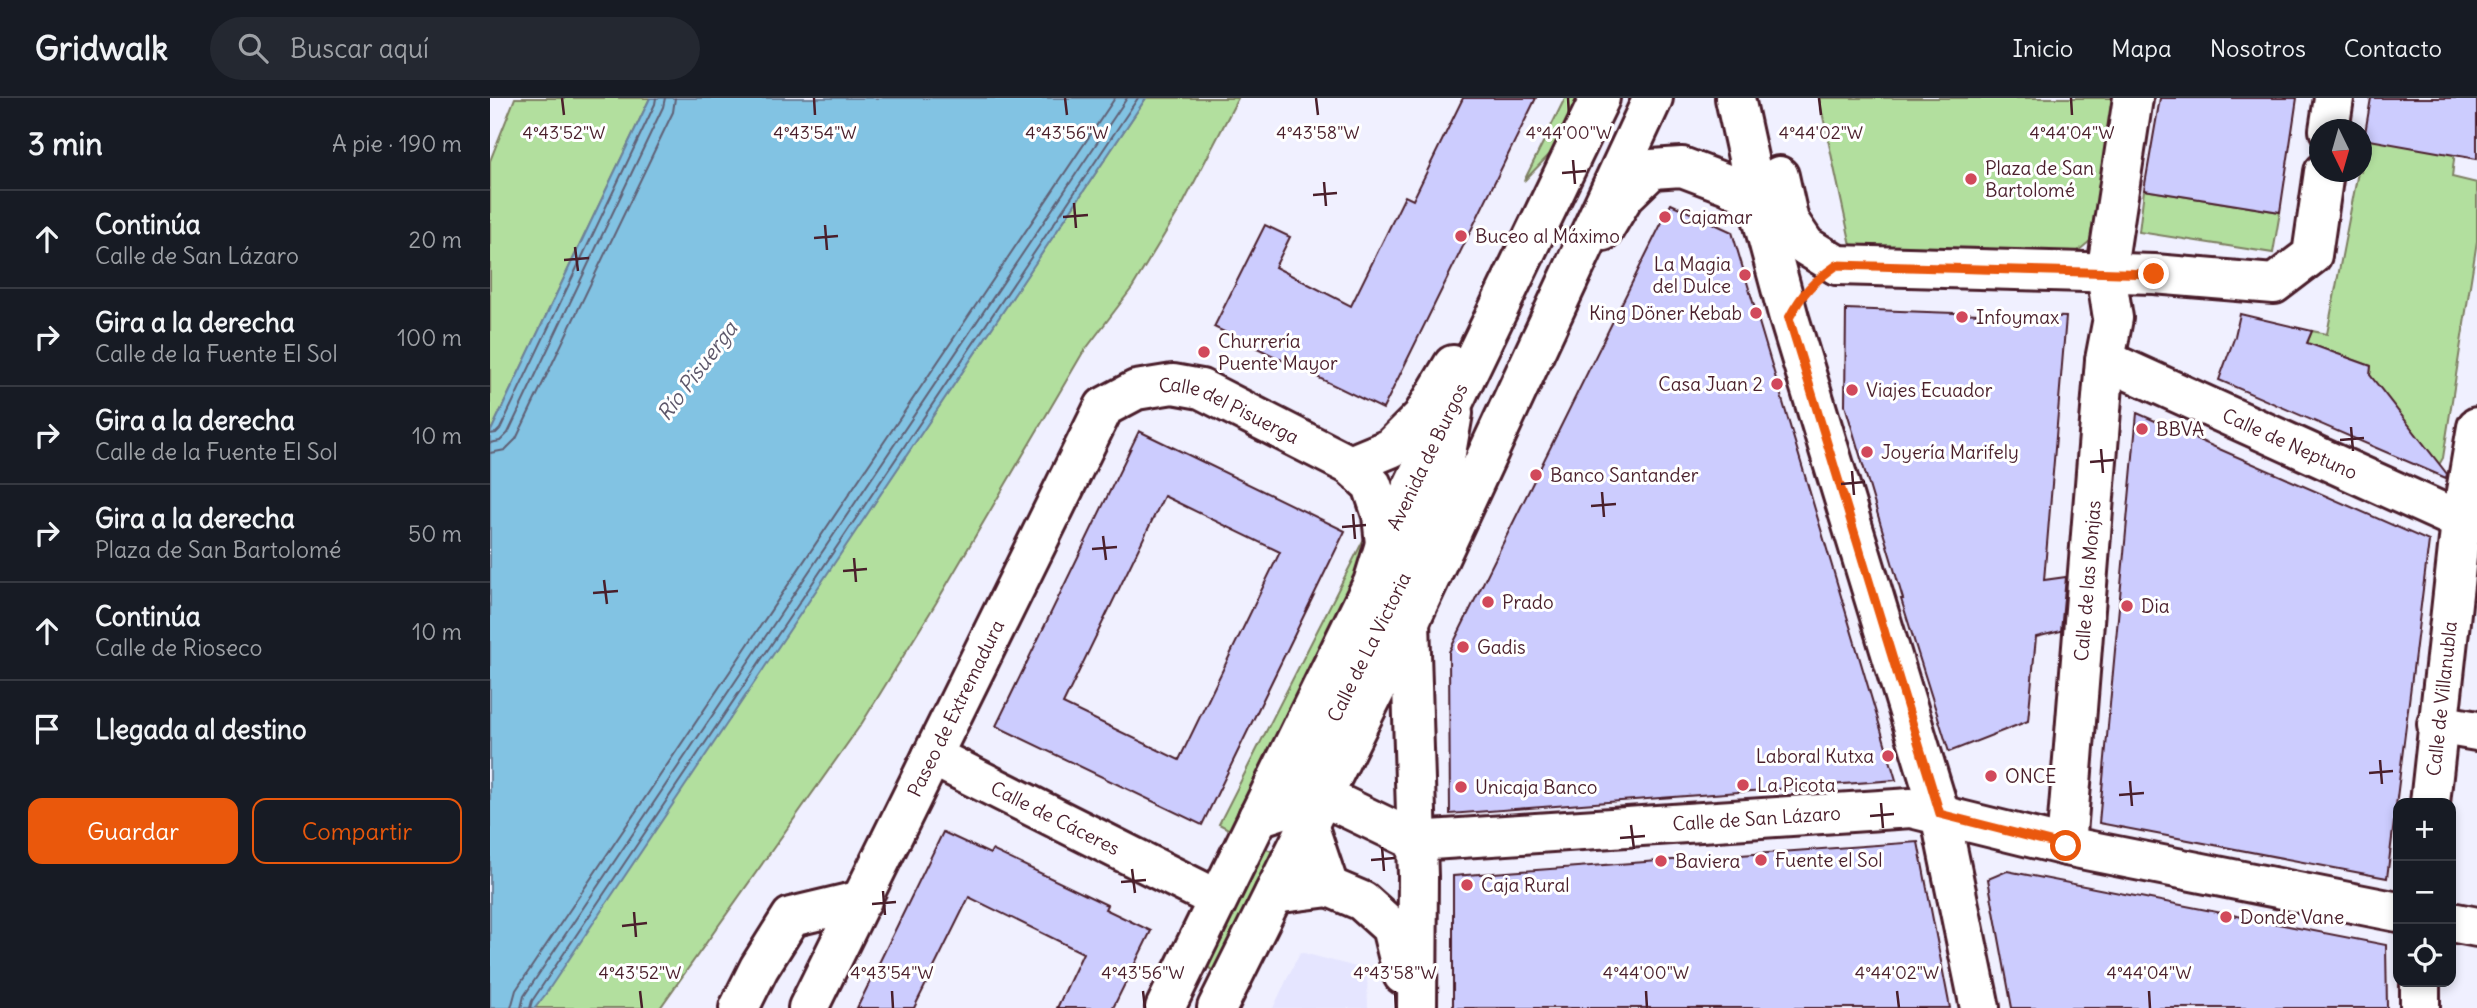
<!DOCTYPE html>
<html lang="es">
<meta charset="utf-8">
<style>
body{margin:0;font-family:Delius,sans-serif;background:#242831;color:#f1f3f6}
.controls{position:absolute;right:21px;bottom:21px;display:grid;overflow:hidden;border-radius:14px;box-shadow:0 4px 10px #0003}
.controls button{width:63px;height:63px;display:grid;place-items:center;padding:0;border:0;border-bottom:2px solid #363941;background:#171b24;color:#f1f3f6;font:35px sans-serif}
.compass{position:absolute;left:1819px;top:21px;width:63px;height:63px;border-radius:50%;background:#171b24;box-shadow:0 4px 10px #0003;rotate:175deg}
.stop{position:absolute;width:21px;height:21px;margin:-16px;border:5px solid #ea580c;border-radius:50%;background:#fff}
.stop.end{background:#ea580c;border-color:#fff;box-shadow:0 2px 7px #0008}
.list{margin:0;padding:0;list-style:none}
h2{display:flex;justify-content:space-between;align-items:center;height:91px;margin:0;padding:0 28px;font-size:30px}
h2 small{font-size:23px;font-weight:400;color:#9ea1a6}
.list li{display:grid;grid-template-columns:46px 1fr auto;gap:21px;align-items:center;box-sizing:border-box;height:98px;padding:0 28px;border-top:2px solid #363941}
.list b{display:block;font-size:26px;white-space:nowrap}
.list p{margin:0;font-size:23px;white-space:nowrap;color:#9ea1a6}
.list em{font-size:23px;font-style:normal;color:#9ea1a6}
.actions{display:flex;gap:14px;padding:21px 28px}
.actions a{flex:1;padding:16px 0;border:2px solid #ea580c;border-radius:14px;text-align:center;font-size:24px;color:#ea580c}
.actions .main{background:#ea580c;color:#fff}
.icon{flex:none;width:38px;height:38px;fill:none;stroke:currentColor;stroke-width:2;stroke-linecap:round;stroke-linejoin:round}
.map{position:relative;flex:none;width:1987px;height:910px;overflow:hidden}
header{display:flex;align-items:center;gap:42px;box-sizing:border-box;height:98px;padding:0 35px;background:#171b24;border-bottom:2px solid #363941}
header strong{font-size:33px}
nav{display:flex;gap:38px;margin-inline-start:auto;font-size:24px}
.search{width:490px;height:63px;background:#242831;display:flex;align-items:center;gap:18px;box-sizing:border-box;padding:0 24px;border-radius:38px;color:#9ea1a6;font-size:26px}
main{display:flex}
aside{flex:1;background:#171b24}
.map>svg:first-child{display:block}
</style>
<header>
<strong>Gridwalk</strong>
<div class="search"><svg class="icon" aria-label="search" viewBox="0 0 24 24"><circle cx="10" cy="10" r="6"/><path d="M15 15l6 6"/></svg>Buscar aquí</div>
<nav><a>Inicio</a><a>Mapa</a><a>Nosotros</a><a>Contacto</a></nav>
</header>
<main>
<aside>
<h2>3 min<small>A pie · 190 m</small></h2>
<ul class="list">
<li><svg class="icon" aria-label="ahead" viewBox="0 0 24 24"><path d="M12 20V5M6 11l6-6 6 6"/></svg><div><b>Continúa</b><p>Calle de San Lázaro</p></div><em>20 m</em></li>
<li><svg class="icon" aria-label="right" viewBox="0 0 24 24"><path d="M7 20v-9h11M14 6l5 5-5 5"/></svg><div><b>Gira a la derecha</b><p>Calle de la Fuente El Sol</p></div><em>100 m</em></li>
<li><svg class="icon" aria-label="right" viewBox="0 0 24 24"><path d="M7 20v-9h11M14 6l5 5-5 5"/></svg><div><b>Gira a la derecha</b><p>Calle de la Fuente El Sol</p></div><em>10 m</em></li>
<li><svg class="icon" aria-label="right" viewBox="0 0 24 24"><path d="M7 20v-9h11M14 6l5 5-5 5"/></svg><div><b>Gira a la derecha</b><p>Plaza de San Bartolomé</p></div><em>50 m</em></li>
<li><svg class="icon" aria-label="ahead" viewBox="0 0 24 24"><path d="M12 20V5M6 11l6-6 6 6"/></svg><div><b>Continúa</b><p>Calle de Rioseco</p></div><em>10 m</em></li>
<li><svg class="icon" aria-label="arrive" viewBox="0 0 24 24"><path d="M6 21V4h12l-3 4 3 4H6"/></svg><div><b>Llegada al destino</b></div></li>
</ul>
<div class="actions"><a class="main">Guardar</a><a>Compartir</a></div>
</aside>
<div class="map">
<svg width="1987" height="910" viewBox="0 0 1987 910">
<rect width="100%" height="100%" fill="#f0f0ff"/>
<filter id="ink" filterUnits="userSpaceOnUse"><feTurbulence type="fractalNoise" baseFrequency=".0143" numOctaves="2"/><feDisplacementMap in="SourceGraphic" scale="14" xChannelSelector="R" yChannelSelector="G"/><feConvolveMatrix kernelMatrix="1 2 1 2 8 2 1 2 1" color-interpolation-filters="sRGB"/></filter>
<g filter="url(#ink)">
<path fill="#e5e5ff" d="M810,854L877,872L878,910H783Z"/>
<path fill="#b2df9e" stroke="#7e7f64" stroke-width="2" d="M25,0H160L0,335V63Z
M656,0H748L694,104L642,190L592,256L446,505L372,625L170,910H45Z
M1075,0H1088L1060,56L1034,83Z
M1329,0H1626L1600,143L1576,163L1362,152Z
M1971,0L1962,79L1987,85V143L1953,360L1944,375L1935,348L1880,277L1881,268L1817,245L1822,233L1837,236L1868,74H1871L1874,41Z
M1654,92L1790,114L1783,155L1649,134Z
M882,425L885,443L740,732L729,726Z
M776,751L782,753L725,875L717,868Z"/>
<path fill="#82c3e3" stroke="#6c8199" stroke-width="2" d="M160,0H656L55,897L45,910H0V335Z"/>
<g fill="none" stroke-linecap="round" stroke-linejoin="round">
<path stroke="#606175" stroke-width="2" d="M0,336L6,335L10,331L165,6L166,0
M0,345L10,343L18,335L173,9L175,0
M0,355L15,352L26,341L183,14L185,0
M21,910L26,892L625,0
M31,910L34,898L637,0
M40,910L42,903L648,0"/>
</g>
<path fill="#ccccfe" stroke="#4a1f2b" stroke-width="2" fill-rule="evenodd" d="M973,0H1046L893,311L724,229L775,127L800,139L785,169L861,208L915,98L923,102Z
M1670,0H1807L1790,114L1654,92Z
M1881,0H1987V61L1874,41Z
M1181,106L1242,134L1406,682L960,716L959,554Z
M1356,211L1576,219L1554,482L1576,479L1571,533L1546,539L1538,623L1459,654L1411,501H1413L1355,307Z
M1750,216L1822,233L1817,245L1881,268L1880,277L1957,376L1956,380L1729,282L1745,238Z
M1647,315L1939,443L1897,780L1609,725Z
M649,333L855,433L712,727L506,628ZM674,398L790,454L689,662L573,606Z
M453,734L500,756L502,752L617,807L615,811L661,833L623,910H567L593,855L479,799L424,910H367Z
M1428,744L1460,910H963V778Z
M1517,773L1896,847L1897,910H1522L1498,781Z"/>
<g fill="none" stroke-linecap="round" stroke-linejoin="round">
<g stroke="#4a1f2b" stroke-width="44">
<g id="minor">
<path d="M1245,0L1267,101L1299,220L1450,716L1490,910"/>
<path d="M1839,32L1844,0"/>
<path d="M1289,78L1299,123L1316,148L1347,167"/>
<path d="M1113,133L1134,98L1162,71L1192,69L1237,86L1267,101"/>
<path d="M1347,167L1664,176L1784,186L1822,157L1834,74"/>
<path id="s1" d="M1615,262L1971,423L1987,426"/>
<path d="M860,367L901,350L932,319L963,267"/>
<path d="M920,523L928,778L927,910"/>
<path d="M1947,626L1987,633"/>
<path id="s2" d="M442,658L727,801"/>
<path id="s3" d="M1940,705L1971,423L1987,329"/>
<path id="s4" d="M768,719L832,698L926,743L1421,710L1576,748L1908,814"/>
<path id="s5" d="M1576,748L1615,262L1623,220L1616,176L1643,0"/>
<path id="s6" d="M839,789L807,694L915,476L951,384L963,315"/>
<path d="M784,796L839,789L872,803L901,829L913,877"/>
<path d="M1961,824L1987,829"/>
<path d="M1930,884V910"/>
<path d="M249,910L269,870L301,819L372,802"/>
<path id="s7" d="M318,910L614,309L646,292L683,286L711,291L860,367L882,387L892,417L895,446"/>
</g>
</g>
<g stroke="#4a1f2b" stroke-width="44">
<g id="highway">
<path id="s8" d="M675,910L883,485L895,446L1110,0"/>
<path d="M727,910L920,523L1163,0"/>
</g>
</g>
<use href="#minor" stroke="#fff" stroke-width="38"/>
<use href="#highway" stroke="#fff" stroke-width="38"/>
</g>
</g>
<g fill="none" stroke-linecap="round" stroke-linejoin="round" filter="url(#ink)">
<path stroke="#ea580c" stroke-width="9" d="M1576,748L1450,716L1299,220C1313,194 1323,184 1347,167L1664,176"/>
</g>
<path fill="none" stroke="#4a1f2b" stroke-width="2.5" d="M72,0L74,17M324,0L325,17M575,0L577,17M826,0L828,17M1078,0L1079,17M1329,0L1331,17M1581,0L1582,17M1083,62L1085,86M1072,75L1096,73M834,84L836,108M823,97L847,95M584,105L586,130M573,119L598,117M335,127L337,152M324,140L348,138M85,149L88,173M74,162L99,160M1861,329L1863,353M1850,342L1874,340M1611,351L1613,375M1600,364L1624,362M1362,373L1364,397M1351,386L1375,384M1112,394L1114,419M1101,408L1126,406M863,416L865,441M852,429L876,427M613,438L616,462M602,451L627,449M364,460L366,484M353,473L377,471M114,482L117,506M103,495L128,493M1890,662L1892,686M1879,675L1903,673M1640,683L1642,708M1629,697L1654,695M1391,705L1393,730M1380,718L1404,716M1141,727L1144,751M1130,740L1155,738M892,749L894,773M881,762L905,760M642,771L645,795M631,784L656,782M393,793L395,817M382,806L406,804M144,814L146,839M132,828L157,825M150,893L152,910M402,893L403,910M653,893L655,910M905,893L906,910M1156,893L1157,910M1407,893L1409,910M1659,893L1660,910"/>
<g fill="#d1495b" stroke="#fff" stroke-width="2.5">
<circle cx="1481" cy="81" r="7"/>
<circle cx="1175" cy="119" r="7"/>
<circle cx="971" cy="138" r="7"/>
<circle cx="1255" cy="177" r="7"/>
<circle cx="1266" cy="215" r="7"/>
<circle cx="1472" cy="219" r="7"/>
<circle cx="714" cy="254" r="7"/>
<circle cx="1287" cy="286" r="7"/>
<circle cx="1362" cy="292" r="7"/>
<circle cx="1652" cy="331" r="7"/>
<circle cx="1377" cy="354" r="7"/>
<circle cx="1046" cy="377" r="7"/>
<circle cx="998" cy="504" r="7"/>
<circle cx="1637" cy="508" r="7"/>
<circle cx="973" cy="549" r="7"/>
<circle cx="1398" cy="658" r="7"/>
<circle cx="1501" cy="678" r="7"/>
<circle cx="1253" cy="687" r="7"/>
<circle cx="971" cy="689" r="7"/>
<circle cx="1271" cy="762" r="7"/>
<circle cx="1171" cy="763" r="7"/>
<circle cx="977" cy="787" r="7"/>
<circle cx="1736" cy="819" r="7"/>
</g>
<g text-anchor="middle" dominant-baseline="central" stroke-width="6" stroke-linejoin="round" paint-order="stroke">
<g font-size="19" fill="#4a1f2b" stroke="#fff" text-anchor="start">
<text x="1495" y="70">Plaza de San<tspan x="1495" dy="22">Bartolomé</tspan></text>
<text x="1189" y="119">Cajamar</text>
<text x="985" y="138">Buceo al Máximo</text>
<text x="1241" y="166" text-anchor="end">La Magia<tspan x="1241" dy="22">del Dulce</tspan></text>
<text x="1252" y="215" text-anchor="end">King Döner Kebab</text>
<text x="1486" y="219">Infoymax</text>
<text x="728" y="243">Churrería<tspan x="728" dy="22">Puente Mayor</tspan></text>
<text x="1273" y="286" text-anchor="end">Casa Juan 2</text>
<text x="1376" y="292">Viajes Ecuador</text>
<text x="1666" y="331">BBVA</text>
<text x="1391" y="354">Joyería Marifely</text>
<text x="1060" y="377">Banco Santander</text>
<text x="1012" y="504">Prado</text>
<text x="1651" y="508">Dia</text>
<text x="987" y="549">Gadis</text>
<text x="1384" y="658" text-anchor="end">Laboral Kutxa</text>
<text x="1515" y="678">ONCE</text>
<text x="1267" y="687">La Picota</text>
<text x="985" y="689">Unicaja Banco</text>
<text x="1285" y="762">Fuente el Sol</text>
<text x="1185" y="763">Baviera</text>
<text x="991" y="787">Caja Rural</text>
<text x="1750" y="819">Donde Vane</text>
</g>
<g font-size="19" fill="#4a1f2b" stroke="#fff">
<text stroke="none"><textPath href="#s7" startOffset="805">Calle del Pisuerga</textPath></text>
<text stroke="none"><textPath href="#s1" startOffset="203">Calle de Neptuno</textPath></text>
<text stroke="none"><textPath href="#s8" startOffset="611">Avenida de Burgos</textPath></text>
<text stroke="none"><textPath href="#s5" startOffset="266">Calle de las Monjas</textPath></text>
<text stroke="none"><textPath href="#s6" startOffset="262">Calle de La Victoria</textPath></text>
<text stroke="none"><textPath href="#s3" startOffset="105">Calle de Villanubla</textPath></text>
<text stroke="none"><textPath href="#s7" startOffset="334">Paseo de Extremadura</textPath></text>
<text stroke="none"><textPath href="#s2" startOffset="138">Calle de Cáceres</textPath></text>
<text stroke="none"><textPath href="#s4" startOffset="513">Calle de San Lázaro</textPath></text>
</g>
<g font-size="21" font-style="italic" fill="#5e586b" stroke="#fff">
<text transform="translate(207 273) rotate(-53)">Río Pisuerga</text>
</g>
</g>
<g font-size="18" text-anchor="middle" fill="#4a1f2b" stroke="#fff" stroke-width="6" stroke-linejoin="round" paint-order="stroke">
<text x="74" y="41">4°43'52"W</text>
<text x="325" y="41">4°43'54"W</text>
<text x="577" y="41">4°43'56"W</text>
<text x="828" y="41">4°43'58"W</text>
<text x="1079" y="41">4°44'00"W</text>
<text x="1331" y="41">4°44'02"W</text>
<text x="1582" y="41">4°44'04"W</text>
<text x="150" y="881">4°43'52"W</text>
<text x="402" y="881">4°43'54"W</text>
<text x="653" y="881">4°43'56"W</text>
<text x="905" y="881">4°43'58"W</text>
<text x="1156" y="881">4°44'00"W</text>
<text x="1407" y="881">4°44'02"W</text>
<text x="1659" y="881">4°44'04"W</text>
</g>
</svg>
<div class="controls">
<button>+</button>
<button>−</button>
<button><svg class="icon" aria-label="locate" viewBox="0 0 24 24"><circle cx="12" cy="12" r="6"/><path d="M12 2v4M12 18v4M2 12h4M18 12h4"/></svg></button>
</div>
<svg class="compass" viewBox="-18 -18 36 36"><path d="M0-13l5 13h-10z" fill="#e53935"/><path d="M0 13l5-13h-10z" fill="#9ea1a6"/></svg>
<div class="stop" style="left:1576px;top:748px"></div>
<div class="stop end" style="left:1664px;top:176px"></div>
</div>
</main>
